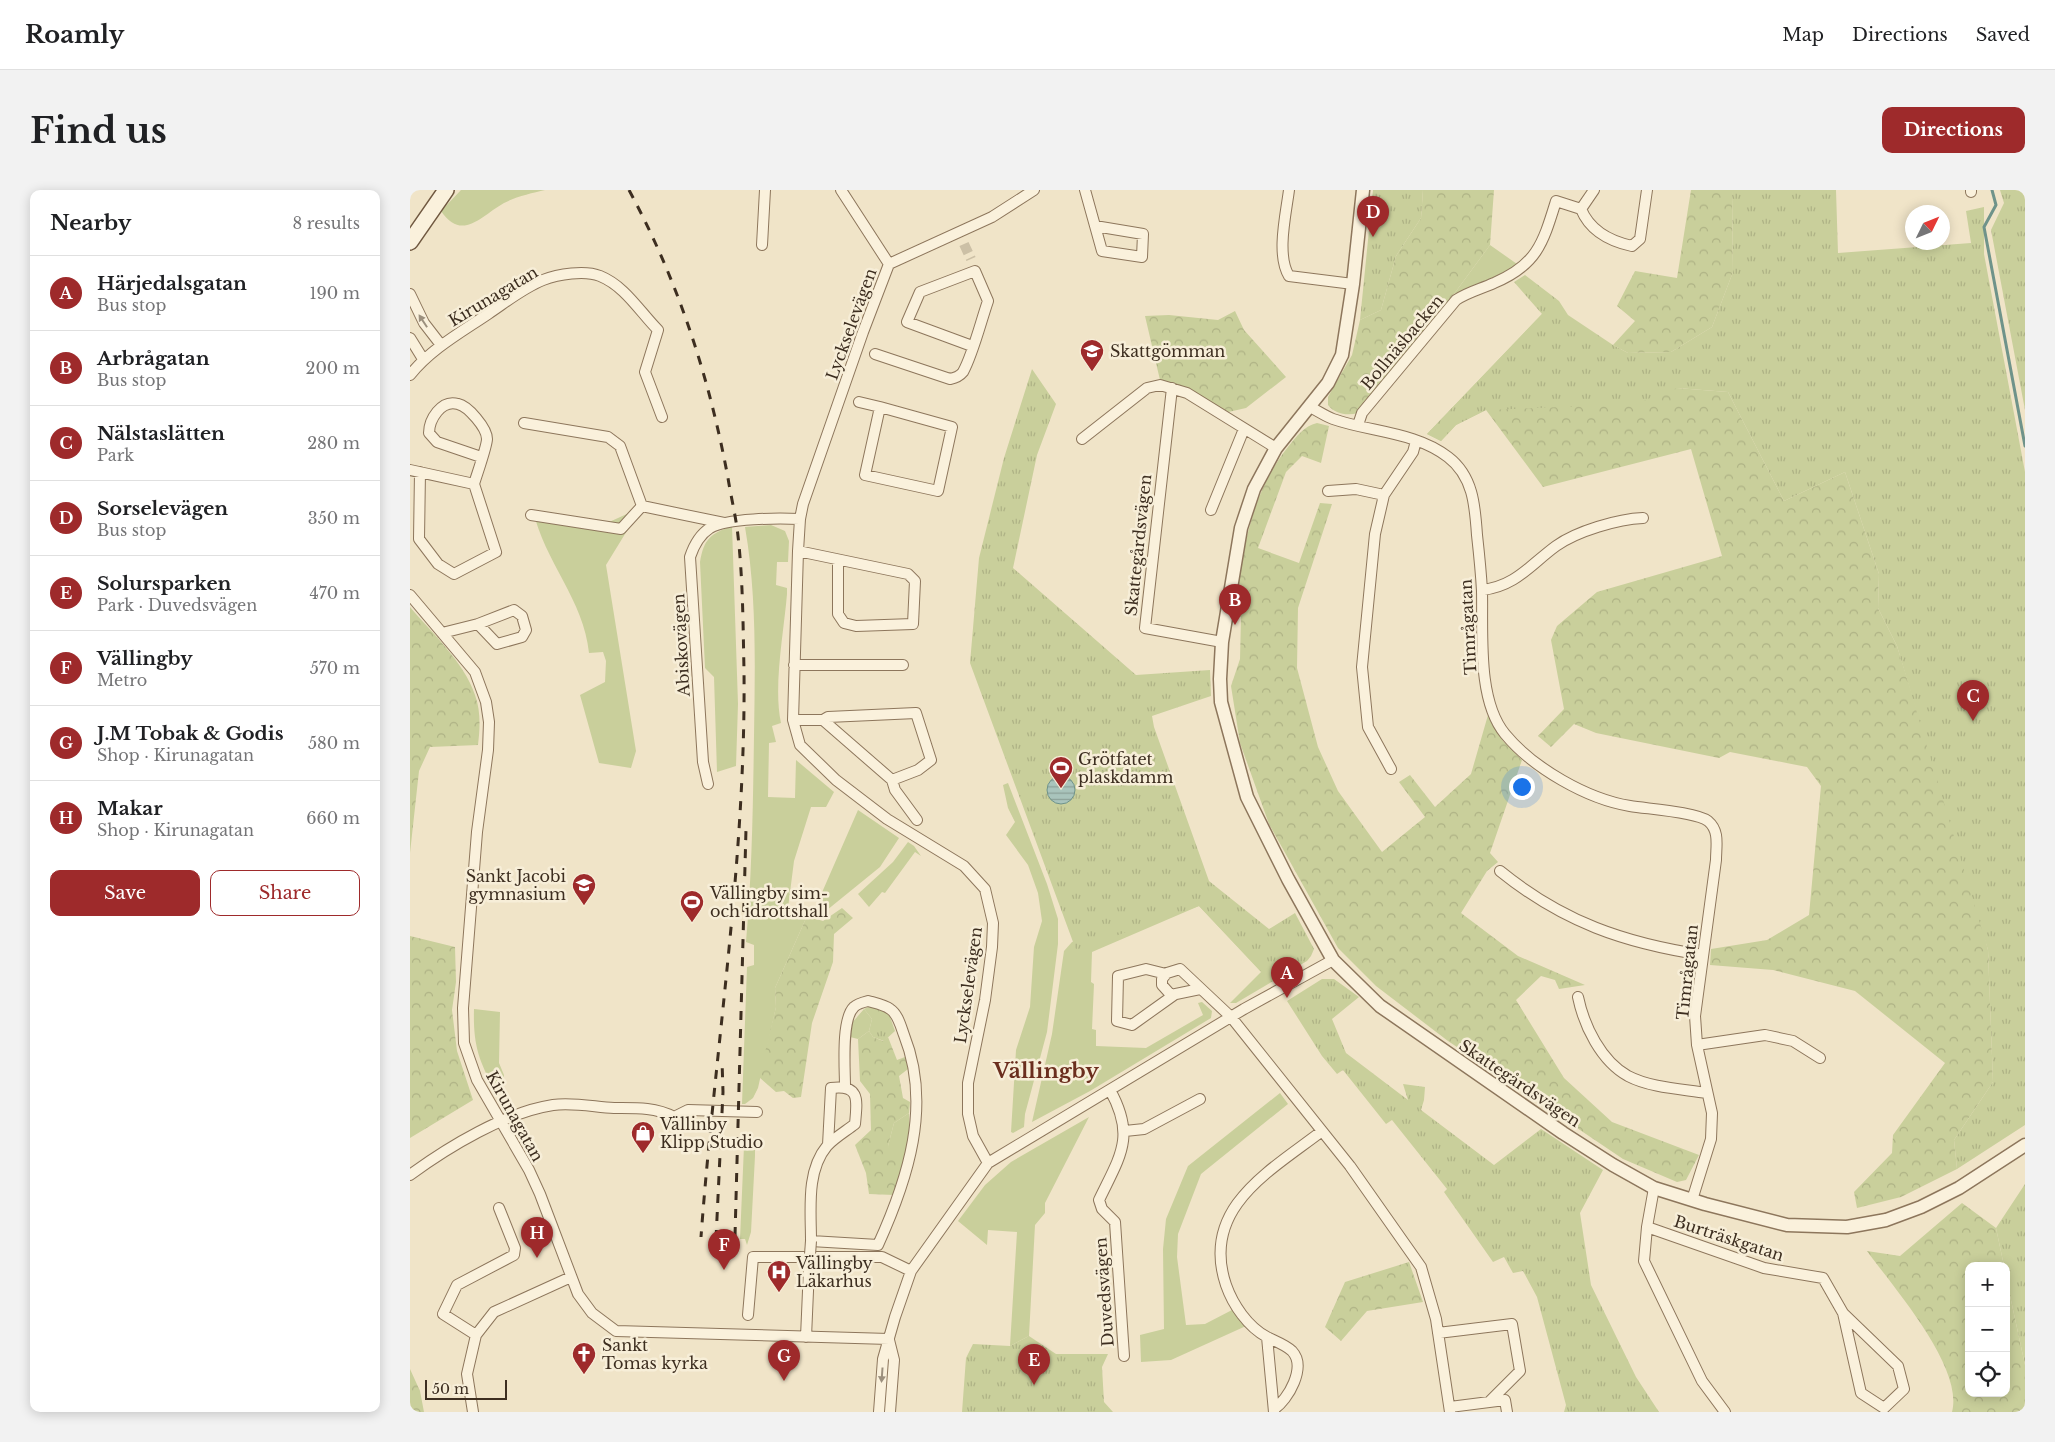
<!DOCTYPE html>
<meta charset="utf-8">
<style>
body{margin:0;font-family:"Libre Baskerville",serif;background:#f2f2f2;color:#202124}
.controls{position:absolute;right:15px;bottom:15px;display:grid;overflow:hidden;border-radius:10px;box-shadow:0 2px 12px #0003}
.controls button{width:45px;height:45px;display:grid;place-items:center;padding:0;border:0;border-bottom:1px solid #e0e0e0;background:#fff;color:#202124;font:25px sans-serif}
.compass{position:absolute;left:1495px;top:15px;width:45px;height:45px;border-radius:50%;background:#fff;box-shadow:0 2px 12px #0003;rotate:47deg}
.scale{position:absolute;left:15px;bottom:12px;width:82px;box-sizing:border-box;padding-left:5px;border:2px solid #3d2e20;border-top:0;font-size:14px;line-height:18px;white-space:nowrap;color:#3d2e20;-webkit-text-stroke:4px #f7eed8;paint-order:stroke}
.you{position:absolute;left:1111px;top:596px;width:18px;height:18px;margin:-12px;border:4px solid #fff;border-radius:50%;background:#1a73e8;box-shadow:0 0 0 8px #1a73e833}
.badge{display:grid;place-items:center;width:32px;height:32px;border-radius:50%;background:#9e2a2b;color:#fff;font-size:16px;font-weight:700}
.pin{position:absolute;translate:-50% -41px;filter:drop-shadow(0 1px 2px #0008)}
.pin::after{content:'';position:absolute;top:26px;width:18px;height:15px;background:inherit;clip-path:polygon(0 0,100% 0,50% 100%)}
.list{margin:0;padding:0;list-style:none}
h2{display:flex;justify-content:space-between;align-items:center;height:65px;margin:0;padding:0 20px;font-size:21px}
h2 small{font-size:16px;font-weight:400;color:#757577}
.list li{display:grid;grid-template-columns:32px 1fr auto;gap:15px;align-items:center;box-sizing:border-box;height:75px;padding:0 20px;border-top:1px solid #e0e0e0}
.list b{display:block;font-size:19px;white-space:nowrap}
.list p{margin:0;font-size:16px;white-space:nowrap;color:#757577}
.list em{font-size:16px;font-style:normal;color:#757577}
.actions{display:flex;gap:10px;padding:15px 20px}
.actions a{flex:1;padding:11px 0;border:1px solid #9e2a2b;border-radius:10px;text-align:center;font-size:18px;color:#9e2a2b}
.actions .main{background:#9e2a2b;color:#fff}
.icon{flex:none;width:28px;height:28px;fill:none;stroke:currentColor;stroke-width:2;stroke-linecap:round;stroke-linejoin:round}
.map{position:relative;flex:none;width:1615px;height:1222px;overflow:hidden;border-radius:10px}
header{display:flex;align-items:center;gap:30px;box-sizing:border-box;height:70px;padding:0 25px;background:#fff;border-bottom:1px solid #e0e0e0}
header strong{font-size:24px}
nav{display:flex;gap:28px;margin-inline-start:auto;font-size:18px}
.intro{display:flex;align-items:center;justify-content:space-between;box-sizing:border-box;height:120px;padding:0 30px}
h1{margin:0;font-size:35px}
.button{padding:12px 22px;border-radius:10px;background:#9e2a2b;color:#fff;font-size:18px;font-weight:700}
main{display:flex;gap:30px;padding:0 30px}
aside{flex:1;background:#fff;border-radius:10px;box-shadow:0 2px 12px #0003}
.map>svg:first-child{display:block}
</style>
<header>
<strong>Roamly</strong>
<nav><a>Map</a><a>Directions</a><a>Saved</a></nav>
</header>
<div class="intro"><h1>Find us</h1><a class="button">Directions</a></div>
<main>
<aside>
<h2>Nearby<small>8 results</small></h2>
<ul class="list">
<li><span class="badge">A</span><div><b>Härjedalsgatan</b><p>Bus stop</p></div><em>190 m</em></li>
<li><span class="badge">B</span><div><b>Arbrågatan</b><p>Bus stop</p></div><em>200 m</em></li>
<li><span class="badge">C</span><div><b>Nälstaslätten</b><p>Park</p></div><em>280 m</em></li>
<li><span class="badge">D</span><div><b>Sorselevägen</b><p>Bus stop</p></div><em>350 m</em></li>
<li><span class="badge">E</span><div><b>Solursparken</b><p>Park · Duvedsvägen</p></div><em>470 m</em></li>
<li><span class="badge">F</span><div><b>Vällingby</b><p>Metro</p></div><em>570 m</em></li>
<li><span class="badge">G</span><div><b>J.M Tobak &amp; Godis</b><p>Shop · Kirunagatan</p></div><em>580 m</em></li>
<li><span class="badge">H</span><div><b>Makar</b><p>Shop · Kirunagatan</p></div><em>660 m</em></li>
</ul>
<div class="actions"><a class="main">Save</a><a>Share</a></div>
</aside>
<div class="map">
<svg width="1615" height="1222" viewBox="0 0 1615 1222">
<defs>
<pattern id="forest-crowns" width="20" height="18" patternUnits="userSpaceOnUse" patternTransform="scale(1.25)"><rect width="20" height="18" fill="#c9cf9b"/><path d="M2 6a3 3 0 1 1 6 0M12 15a3 3 0 1 1 6 0" fill="none" stroke="#aeb285"/></pattern>
<pattern id="park-tufts" width="24" height="20" patternUnits="userSpaceOnUse" patternTransform="scale(1.25)"><rect width="24" height="20" fill="#c9cf9b"/><path d="M3 7l-1-3M5 7V3M7 7l1-3M15 17l-1-3M17 17v-4M19 17l1-3" fill="none" stroke="#aeb285"/></pattern>
<pattern id="water-rules" width="6" height="5" patternUnits="userSpaceOnUse" patternTransform="scale(1.25)"><rect width="6" height="5" fill="#a9c4bc"/><path d="M0 2.5h6" fill="none" stroke="#8ba098"/></pattern>
</defs>
<rect width="100%" height="100%" fill="#f0e4c8"/>
<path fill="#c9cf9b" d="M51,0H135C122,3 105,7 94,13C71,26 52,52 31,21Z
M1080,55L1107,74L1098,81L1044,104Z
M123,320L156,328L197,333L219,323L223,331L196,375L226,561L221,578L189,573L170,505L195,492L196,471L193,462L179,463C174,410 134,371 123,320Z
M361,335L375,341L379,351L378,372H367L366,395L377,398V404C374,441 363,497 371,533L362,536L366,552L359,553L358,607L385,608L386,570L424,602L416,617H401L384,671L378,718L397,726L365,798L366,817L348,898L343,908L335,914H332L337,777L344,775V755L336,752C342,684 343,615 344,546C345,476 347,406 335,337Z
M322,336L328,514L326,576L307,582L304,487L295,478L290,372C294,349 300,344 322,336Z
M598,593L637,694L648,729V754L637,842L615,924L614,937L603,943L601,942L606,860L620,817L624,757L632,731L628,703L618,675L596,645L605,632L598,618L593,595Z
M448,620L489,648L470,677L406,729L410,707Z
M498,652L504,656L511,666L505,662L475,703L472,702L459,717L448,704L483,672Z
M792,705L889,776L826,813H820L851,782L789,716L682,762L681,792L684,794L682,839L686,840V856L736,858L793,825L788,813L792,812L802,821L801,828L680,901L622,932L642,844L654,761L662,752Z
M64,819L90,822L89,873L94,885L93,894L85,899C68,871 63,852 64,819Z
M454,819L462,829L459,841L448,849L440,847L441,834Z
M870,903L878,914L791,984L768,1044L767,1067L776,1135L795,1134L822,1120L836,1136L761,1170L731,1172L730,1145L754,1139L753,1059L756,1029L778,976Z
M499,923L500,949L484,1005L478,956L484,933Z
M679,927L635,1013V1023L625,1035L619,1146L600,1156L607,1042L578,1040L577,1055L548,1031L575,995L601,972Z
M334,956L345,960V966L341,1042L337,1055L335,1049H330Z"/>
<path fill="url(#forest-crowns)" d="M1013,0H1084L1080,55L1044,104L948,223C937,226 925,224 918,215V207L942,165L950,130L971,120L986,66L1011,28Z
M1281,0H1322L1323,82L1302,137L1261,162L1218,163L1203,155L1225,131L1207,116L1225,81L1267,88Z
M825,121L834,140L876,187L836,218L814,223L779,201L750,190L735,126L759,125L808,130Z
M1132,124L1267,198L1318,202L1374,311L1435,282L1469,384L1468,418L1487,456L1564,703L1578,760L1583,892L1544,950L1547,979L1491,1007L1447,1018L1444,1002L1482,963L1483,945L1535,873L1445,801L1363,780L1300,775L1301,759L1357,750L1399,725L1411,596L1397,577L1320,562L1309,568L1186,543L1164,534L1141,557L1128,546L1154,519L1141,450L1147,436L1187,402L1312,366L1281,259L1133,297L1076,220L1046,235L1031,251L1017,244Z
M907,233L919,236L911,273L892,266L876,282L848,358L889,373L910,313L922,314L888,418L887,478L908,557L928,601L972,662L1015,627L989,592L1000,585L1025,617L1061,584L1078,525L1093,551L1112,570L1080,663L1088,672L1077,681L1051,723L1108,766L1175,795L1149,799L1145,790L1131,786L1106,810L1154,888L1202,932L1289,965L1276,990L1267,992L1213,969L1038,851L966,796L928,758L859,634L830,553L821,496L830,469L831,427L824,426C832,365 839,306 878,257C886,247 894,236 907,233Z
M0,417C22,443 54,472 65,505C71,521 70,539 68,555L20,557L9,581L0,663Z
M432,718L443,728L424,744L423,772L402,833L391,907L383,908L374,901L366,902L349,887L366,817L365,798L397,726L413,731Z
M0,746L45,757L46,792L42,820L47,861L63,910L0,948Z
M459,841L463,847L473,851L478,847L487,870L495,867L498,879L489,886L493,908L500,912L499,923L484,933L478,956L490,978L484,1005L459,1004L456,983L445,955L461,940L460,904L450,891L448,849Z
M1552,1013L1586,1038L1594,1076H1559V1203H1596V1087L1615,1175V1222H1542C1554,1177 1483,1097 1457,1061L1490,1066Z
M999,1072L1013,1112L957,1121L931,1151L915,1137L935,1092Z
M0,1179L10,1201L14,1222H0Z"/>
<path fill="url(#park-tufts)" d="M963,0H1013L1011,28L986,66L971,120L950,130Z
M1322,0H1426L1428,63L1561,53L1556,21L1574,17V64L1615,282V935L1547,979L1544,950L1583,892L1578,760L1487,456L1468,418L1469,384L1435,282L1374,311L1318,202L1267,198L1225,214L1076,220L1046,235L1031,251L1017,244L1132,124L1104,92L1115,85L1149,111L1158,125L1203,155L1218,163L1261,162L1302,137L1323,82Z
M1590,0H1615V220L1581,40L1594,13Z
M622,179L646,214L627,265L603,378L726,485L800,480L801,506L742,526L744,537L799,691L859,739L885,723L904,759L901,766L897,771L861,792L789,716L666,760L560,473L569,368L594,268Z
M912,789H924L949,807L922,829L936,863L998,910L993,894L1015,897L1014,910L1011,920L1084,975L1131,939L1193,980L1170,1023L1181,1095L1226,1187L1249,1222H1154L1156,1215L1127,1107L1113,1081L1103,1083L1094,1067L1083,1072L1034,1002L1037,999L982,930L976,934L933,880L927,884L912,866L877,811Z
M458,817L470,819L479,824L485,841L474,851L463,847L459,841L462,829L454,819Z
M1615,994V1175L1596,1087V1076H1594L1586,1038Z
M619,1146L646,1164H698L692,1177L694,1212L703,1222H552L556,1168L563,1154L600,1156Z"/>
<path fill="url(#water-rules)" stroke="#6f938a" d="M637 600a14 14 0 1 1 28 0a14 14 0 1 1-28 0Z"/>
<g fill="none" stroke-linecap="round" stroke-linejoin="round">
<path stroke="#6f938a" stroke-width="3" d="M1582,0L1586,15L1574,37L1615,256"/>
<path stroke="#ccc0a6" stroke-width="10" stroke-dasharray="10 5" stroke-linecap="butt" d="M554,54L561,69"/>
<g stroke="#8d765c" stroke-width="12">
<path id="minor" d="M431,0L479,74
M675,0L692,61L732,67L733,44L685,36
M879,0C876,24 866,65 879,86L943,94
M1561,0V2
M1171,19C1180,41 1199,51 1222,56L1230,49L1237,0
M1171,19L1184,0
M352,55L355,0
M0,104L14,133L31,155
M0,148L13,169
M465,164L540,189C545,188 549,187 553,182C563,164 571,131 578,111L565,81L510,102L497,132L562,156
M0,185C21,159 50,143 78,124C96,112 113,98 133,90C148,84 175,80 190,86C215,96 230,122 248,140L235,182L252,227
M762,198L735,438L812,452
M449,212L470,217L455,285L528,301L542,237L470,217
M900,217C908,221 915,226 923,229C960,242 1006,242 1038,267C1063,286 1065,315 1067,345C1069,363 1071,382 1072,401C1073,443 1067,510 1095,544C1123,578 1177,609 1220,616C1238,619 1286,622 1298,631C1310,641 1306,656 1306,670L1285,826L1287,855L1302,923L1301,949L1282,1010
M114,233L198,247L210,256L232,316L211,339L121,325
M948,235L952,223L1046,110C1058,102 1071,99 1084,93C1127,75 1133,53 1146,11L1171,19
M672,249L737,198L750,195L777,203L866,258
M0,280L64,294C67,284 77,256 77,249C77,238 58,216 48,214C31,209 19,230 19,243L27,252L71,267
M10,282L9,349L28,374L44,384L86,362L64,294
M918,301L946,299L974,305
M232,316L314,333
M801,320L834,239
M388,361L498,384L505,391L503,434L446,436L434,433L428,424V370
M1072,400C1106,396 1120,375 1146,356C1167,341 1208,329 1233,328
M0,405L65,482L76,512L79,532L78,560L67,642L53,818L54,853L67,890L119,980L130,1004L168,1104L182,1123L206,1141L479,1149
M32,443L68,434L104,420L112,426L116,440L112,447L87,454L68,434
M384,475H493
M383,530H413L482,590L508,580L521,570L506,523L418,527L413,530
M981,579L958,537L952,477L965,344L974,305L1003,262L1006,251
M482,590L485,600L507,630
M298,594L293,572L280,367C284,355 289,345 300,338C317,328 369,328 390,329
M1090,681C1153,732 1214,753 1293,765
M756,784L736,779L708,786L707,831L722,835L764,805
M790,799L761,805L752,795V789L757,783L770,779L821,827L940,976L1011,1077L1026,1129L1040,1222
M1168,807C1174,836 1191,871 1218,886C1241,898 1272,899 1297,903
M1287,855L1355,845L1383,851L1410,868
M700,900C726,947 710,966 689,1010L692,1019L705,1032L714,1166
M715,941L734,939L790,909
M418,955L421,898C451,894 447,911 445,934C436,941 424,948 417,956C396,981 401,1020 401,1051L468,1055C498,989 522,915 494,845C491,837 488,824 480,819C475,815 465,813 458,811C454,812 447,814 444,817C431,829 435,879 435,896
M578,973L563,946L558,924V893L575,810L582,757L583,733L575,699L554,676L477,629L426,590L390,555L383,530L388,361L390,329L393,314L453,142L479,74L582,27L624,0
M0,985C38,957 96,922 143,915C162,912 185,917 204,918C225,918 245,917 264,927L278,920L347,922
M1244,998L1237,1037L1234,1071L1292,1191L1315,1222
M1237,1037L1354,1078L1413,1088L1433,1123L1488,1176L1494,1199L1474,1218L1451,1203L1433,1123
M338,1125L343,1067H472L501,1081
M1028,1143L1102,1134L1110,1181L1079,1212
M66,1145L33,1124L47,1095L104,1065L105,1058L89,1018
M396,1147L399,1078
M857,1147C865,1151 876,1155 882,1161C897,1177 878,1210 864,1219
M479,1150L484,1170L480,1222
M1040,1217L1095,1210L1097,1222
M63,1222L57,1184L66,1145L84,1122L161,1087
M469,1222L473,1169L485,1127L501,1081L578,973L834,819L923,770
M864,1222L857,1147C838,1137 823,1115 816,1095C790,1018 860,981 912,941"/>
</g>
<g stroke="#8d765c" stroke-width="15">
<path id="tertiary" d="M953,0L943,94L932,165L918,193L866,258L844,299L831,338L812,452L810,489L811,512L837,607L878,689L923,770L970,816L1153,943L1203,975L1244,998L1295,1014L1377,1035L1437,1037L1476,1030L1511,1017L1549,998L1615,955"/>
</g>
<g stroke="#6f573f" stroke-width="18">
<path id="secondary" d="M0,52L36,0"/>
</g>
<use href="#minor" stroke="#faf1dc" stroke-width="10"/>
<use href="#tertiary" stroke="#faf1dc" stroke-width="12"/>
<use href="#secondary" stroke="#faf1dc" stroke-width="15"/>
<path stroke="#3d2e20" stroke-width="3" stroke-dasharray="9 9" stroke-linecap="butt" d="M219,0C268,91 299,186 318,288C321,307 326,327 328,346C333,390 333,436 334,480C336,670 305,858 291,1047
M325,1046L336,639
M306,1049L313,902L312,870"/>
<g stroke="#8d765c" stroke-width="12" stroke-linecap="butt">
<path id="minor-bridge" d="M399,1078L401,1051"/>
</g>
<use href="#minor-bridge" stroke="#faf1dc" stroke-width="10"/>
</g>
<defs><path id="oneway-solid" d="M-6-.8H1V-3.2L6.5 0L1 3.2V.8H-6Z" transform="scale(1.25)"/></defs>
<g fill="#9c907e">
<use href="#oneway-solid" transform="translate(13 131) rotate(-123)"/>
<use href="#oneway-solid" transform="translate(472 1185) rotate(94)"/>
</g>
<defs>
<g id="school-pin" transform="scale(1.25)"><path d="M0 17L-7.5 6A9.5 9.5 0 1 1 7.5 6Z" fill="#9e2a2b" stroke="#f7eed8"/><path d="M0-5L7-2L0 1L-7-2ZM-4 1L0 2.5L4 1V4Q0 6-4 4Z" fill="#fff"/></g>
<g id="stadium-pin" transform="scale(1.25)"><path d="M0 17L-7.5 6A9.5 9.5 0 1 1 7.5 6Z" fill="#9e2a2b" stroke="#f7eed8"/><path d="M0-5a6.5 5 0 1 0 0 10a6.5 5 0 1 0 0-10ZM-3.5-1.8h7v3.6h-7Z" fill="#fff"/></g>
<g id="shop-pin" transform="scale(1.25)"><path d="M0 17L-7.5 6A9.5 9.5 0 1 1 7.5 6Z" fill="#9e2a2b" stroke="#f7eed8"/><path d="M-5-2.5h2.3a2.7 3.5 0 0 1 5.4 0H5L5.5 6h-11ZM-1.5-2.5h3a1.5 2.3 0 0 0-3 0Z" fill="#fff"/></g>
<g id="hospital-pin" transform="scale(1.25)"><path d="M0 17L-7.5 6A9.5 9.5 0 1 1 7.5 6Z" fill="#9e2a2b" stroke="#f7eed8"/><path d="M-5-5h3v3.5h4V-5h3V5h-3V1.5h-4V5h-3Z" fill="#fff"/></g>
<g id="church-pin" transform="scale(1.25)"><path d="M0 17L-7.5 6A9.5 9.5 0 1 1 7.5 6Z" fill="#9e2a2b" stroke="#f7eed8"/><path d="M-1.2-6h2.4v3.5h3.3v2.4h-3.3V6h-2.4V-.1h-3.3v-2.4h3.3Z" fill="#fff"/></g>
</defs>
<g fill-rule="evenodd">
<use href="#school-pin" x="682" y="161"/>
<use href="#stadium-pin" x="651" y="578"/>
<use href="#school-pin" x="174" y="695"/>
<use href="#stadium-pin" x="282" y="712"/>
<use href="#shop-pin" x="233" y="943"/>
<use href="#hospital-pin" x="369" y="1082"/>
<use href="#church-pin" x="174" y="1164"/>
</g>
<g text-anchor="middle" dominant-baseline="central" stroke-width="5" stroke-linejoin="round" paint-order="stroke">
<g font-size="16" fill="#3d2e20" stroke="#f7eed8">
<text transform="translate(83 106) rotate(-31)">Kirunagatan</text>
<text transform="translate(441 134) rotate(-70)">Lyckselevägen</text>
<text transform="translate(992 152) rotate(-50)">Bollnäsbacken</text>
<text transform="translate(728 355) rotate(-84)">Skattegårdsvägen</text>
<text transform="translate(1058 437) rotate(-93)">Timrågatan</text>
<text transform="translate(271 455) rotate(-93)">Abiskovägen</text>
<text transform="translate(1277 782) rotate(-84)">Timrågatan</text>
<text transform="translate(558 795) rotate(-82)">Lyckselevägen</text>
<text transform="translate(1110 893) rotate(34)">Skattegårdsvägen</text>
<text transform="translate(105 926) rotate(61)">Kirunagatan</text>
<text transform="translate(1319 1048) rotate(18)">Burträskgatan</text>
<text transform="translate(694 1102) rotate(-94)">Duvedsvägen</text>
</g>
<g font-size="16" fill="#3d2e20" stroke="#f7eed8" text-anchor="start">
<text x="700" y="161">Skattgömman</text>
<text x="668" y="569">Grötfatet<tspan x="668" dy="18">plaskdamm</tspan></text>
<text x="156" y="686" text-anchor="end">Sankt Jacobi<tspan x="156" dy="18">gymnasium</tspan></text>
<text x="300" y="703">Vällingby sim-<tspan x="300" dy="18">och idrottshall</tspan></text>
<text x="250" y="934">Vällinby<tspan x="250" dy="18">Klipp Studio</tspan></text>
<text x="386" y="1073">Vällingby<tspan x="386" dy="18">Läkarhus</tspan></text>
<text x="192" y="1155">Sankt<tspan x="192" dy="18">Tomas kyrka</tspan></text>
</g>
<g font-size="21" font-weight="bold" fill="#6b2e1e" stroke="#f7eed8">
<text x="636" y="881">Vällingby</text>
</g>
</g>
</svg>
<div class="controls">
<button>+</button>
<button>−</button>
<button><svg class="icon" aria-label="locate" viewBox="0 0 24 24"><circle cx="12" cy="12" r="6"/><path d="M12 2v4M12 18v4M2 12h4M18 12h4"/></svg></button>
</div>
<svg class="compass" viewBox="-18 -18 36 36"><path d="M0-13l5 13h-10z" fill="#e53935"/><path d="M0 13l5-13h-10z" fill="#757577"/></svg>
<div class="scale">50 m</div>
<div class="you"></div>
<div class="pin badge" style="left:877px;top:808px">A</div>
<div class="pin badge" style="left:825px;top:435px">B</div>
<div class="pin badge" style="left:1563px;top:531px">C</div>
<div class="pin badge" style="left:963px;top:47px">D</div>
<div class="pin badge" style="left:624px;top:1195px">E</div>
<div class="pin badge" style="left:314px;top:1080px">F</div>
<div class="pin badge" style="left:374px;top:1191px">G</div>
<div class="pin badge" style="left:127px;top:1068px">H</div>
</div>
</main>
